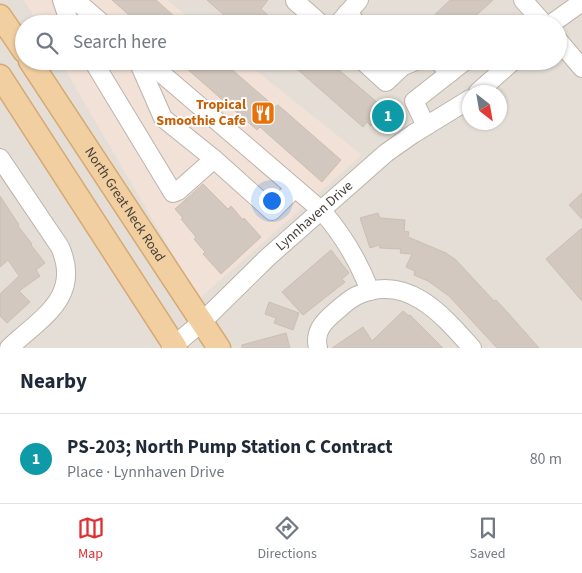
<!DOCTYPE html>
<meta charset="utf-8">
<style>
body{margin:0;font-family:"Source Sans 3",sans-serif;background:#f6f6f7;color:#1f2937}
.compass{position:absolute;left:462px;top:85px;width:45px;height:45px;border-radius:50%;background:#fff;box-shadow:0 1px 4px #0004;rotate:149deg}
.you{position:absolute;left:271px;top:200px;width:18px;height:18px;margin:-12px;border:4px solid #fff;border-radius:50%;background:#1a73e8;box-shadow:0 0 0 8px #1a73e833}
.badge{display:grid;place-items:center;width:32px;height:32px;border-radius:50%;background:#df3131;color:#fff;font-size:16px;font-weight:700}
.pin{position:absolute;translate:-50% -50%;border:2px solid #fff;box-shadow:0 1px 5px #0006}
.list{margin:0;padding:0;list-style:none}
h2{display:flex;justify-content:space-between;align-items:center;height:65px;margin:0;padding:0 20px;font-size:21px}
h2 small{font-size:16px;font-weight:400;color:#747a83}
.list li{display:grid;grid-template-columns:32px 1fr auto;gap:15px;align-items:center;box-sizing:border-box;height:90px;padding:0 20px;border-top:1px solid #e0e1e3}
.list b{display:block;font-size:19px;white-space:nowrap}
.list p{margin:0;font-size:16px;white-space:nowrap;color:#747a83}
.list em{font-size:16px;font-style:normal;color:#747a83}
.icon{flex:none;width:28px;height:28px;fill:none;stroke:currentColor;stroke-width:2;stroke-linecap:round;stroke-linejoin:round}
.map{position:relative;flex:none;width:582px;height:348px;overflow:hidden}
.search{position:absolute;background:#fff;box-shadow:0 1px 4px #0004;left:15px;right:15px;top:15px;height:55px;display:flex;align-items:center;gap:12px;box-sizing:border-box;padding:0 18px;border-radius:28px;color:#747a83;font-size:19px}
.sheet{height:155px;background:#fff}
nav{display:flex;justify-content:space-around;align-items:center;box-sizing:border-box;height:70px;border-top:1px solid #e0e1e3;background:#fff;font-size:14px;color:#747a83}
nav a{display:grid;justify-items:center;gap:2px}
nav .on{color:#df3131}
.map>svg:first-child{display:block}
</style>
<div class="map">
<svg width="582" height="348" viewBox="0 0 582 348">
<rect width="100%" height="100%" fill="#f2ede8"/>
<path fill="#e5ded7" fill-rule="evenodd" d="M0,0H582V348H0ZM24,24H558V61H24ZM470,92H500V122H470Z"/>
<path fill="#f1e1d6" d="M24,0H167L197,24H38Z
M60,61H244L362,155L199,299Z"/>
<path fill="#d2c8bf" stroke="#ccbeb3" d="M112,0H156L183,24H139Z
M207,0H268L261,9L278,24H234Z
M450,0H493L467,24H425Z
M178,61H222L275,107L278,105L341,160L322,182L260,127L257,130Z
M288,61H321L329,68L332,64L385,109L371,126L367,122L363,127Z
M203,184L228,209L231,206L243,220L244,218L261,237L221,274L203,254L205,252L194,239L196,237L181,219L183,218L175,209Z
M582,193V219L569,205Z
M0,196L19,225L18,226L32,244L31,245L45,263L36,270L40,276L19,291L30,302L7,323L0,316V294L19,276L8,260L0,267Z
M378,213L380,218L405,220L404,231L409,232L408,237L446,253L456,260L494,301L496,300L509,314L539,348H497L449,296L428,281L414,275L415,271L406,267L412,254L400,253L401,249L380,248L379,245L370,248L360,218Z
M582,228V301L546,259Z
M331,250L349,273L342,279L345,282L303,315L282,292Z
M269,302L299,313L293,330L274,323L276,318L265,314Z
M403,311L409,316L410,315L443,348H332L363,327L372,341Z
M286,333L290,348H242V345Z"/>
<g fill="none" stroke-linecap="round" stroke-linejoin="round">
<g stroke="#bcb4ac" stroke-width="20">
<g id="minor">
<path d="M62,0L70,24"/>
<path d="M75,0L103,24"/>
<path d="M296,0L295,1L321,24"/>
<path d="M523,0L544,24"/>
<path d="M347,13L358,24"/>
<path d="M338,24L359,0"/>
<path d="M551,24L582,2"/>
<path d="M558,40L582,68"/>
<path d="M93,61L173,193L178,191L214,159L272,211L295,188"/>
<path d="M138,61L163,118L214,159"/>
<path d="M147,61L322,211C343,235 358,260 370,291"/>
<path d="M363,61L386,82L403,66L416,61"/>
<path d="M438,61L450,73"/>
<path d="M478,92L513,61"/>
<path d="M426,126L414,101L465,61"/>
<path d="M0,158L60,247C82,297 41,318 9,348"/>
<path id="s1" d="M171,348L202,322L267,258L386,153L413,134L470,99"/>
<path d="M318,348C314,332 323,322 335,312C341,307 348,300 356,296C406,272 442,314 472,348"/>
</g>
</g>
<g stroke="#d5a973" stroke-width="25">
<g id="major">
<path d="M0,16L24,51"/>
<path id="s2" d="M30,61L219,348"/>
<path d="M0,76L176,348"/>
</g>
</g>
<use href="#minor" stroke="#fff" stroke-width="18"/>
<use href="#major" stroke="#f2cfa1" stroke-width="22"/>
</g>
<defs>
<g id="restaurant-square" transform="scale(1.25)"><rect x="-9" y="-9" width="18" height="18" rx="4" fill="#e8710a" stroke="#fff"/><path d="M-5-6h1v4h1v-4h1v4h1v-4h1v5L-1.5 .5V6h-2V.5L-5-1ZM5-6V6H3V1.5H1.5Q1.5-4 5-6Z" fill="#fff"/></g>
</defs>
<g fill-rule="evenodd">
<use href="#restaurant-square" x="263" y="113"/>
</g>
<g text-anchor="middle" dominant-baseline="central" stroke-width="4" stroke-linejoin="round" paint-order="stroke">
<g font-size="14" font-weight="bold" fill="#c56008" stroke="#fff" text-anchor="end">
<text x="246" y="105">Tropical<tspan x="246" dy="16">Smoothie Cafe</tspan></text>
</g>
<g font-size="14" fill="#443d38" stroke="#fff">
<text stroke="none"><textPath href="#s2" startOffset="172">North Great Neck Road</textPath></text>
<text stroke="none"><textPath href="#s1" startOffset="195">Lynnhaven Drive</textPath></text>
</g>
</g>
</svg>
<svg class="compass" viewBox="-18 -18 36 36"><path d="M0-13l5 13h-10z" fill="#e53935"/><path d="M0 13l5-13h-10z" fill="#747a83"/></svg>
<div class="you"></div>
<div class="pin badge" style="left:388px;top:116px;background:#0f9aa8">1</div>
<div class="search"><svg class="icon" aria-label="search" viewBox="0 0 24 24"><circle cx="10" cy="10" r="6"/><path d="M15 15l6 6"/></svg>Search here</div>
</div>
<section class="sheet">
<h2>Nearby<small></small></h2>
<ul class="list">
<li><span class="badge" style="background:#0f9aa8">1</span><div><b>PS-203; North Pump Station C Contract</b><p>Place · Lynnhaven Drive</p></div><em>80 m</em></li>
</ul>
</section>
<nav>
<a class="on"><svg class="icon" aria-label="map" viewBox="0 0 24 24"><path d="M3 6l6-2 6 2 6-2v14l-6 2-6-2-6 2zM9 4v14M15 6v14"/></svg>Map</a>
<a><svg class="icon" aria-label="directions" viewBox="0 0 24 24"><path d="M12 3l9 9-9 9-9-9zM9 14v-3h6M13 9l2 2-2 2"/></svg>Directions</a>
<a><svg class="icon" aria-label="saved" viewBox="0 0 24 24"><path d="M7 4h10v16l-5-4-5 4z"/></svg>Saved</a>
</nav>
